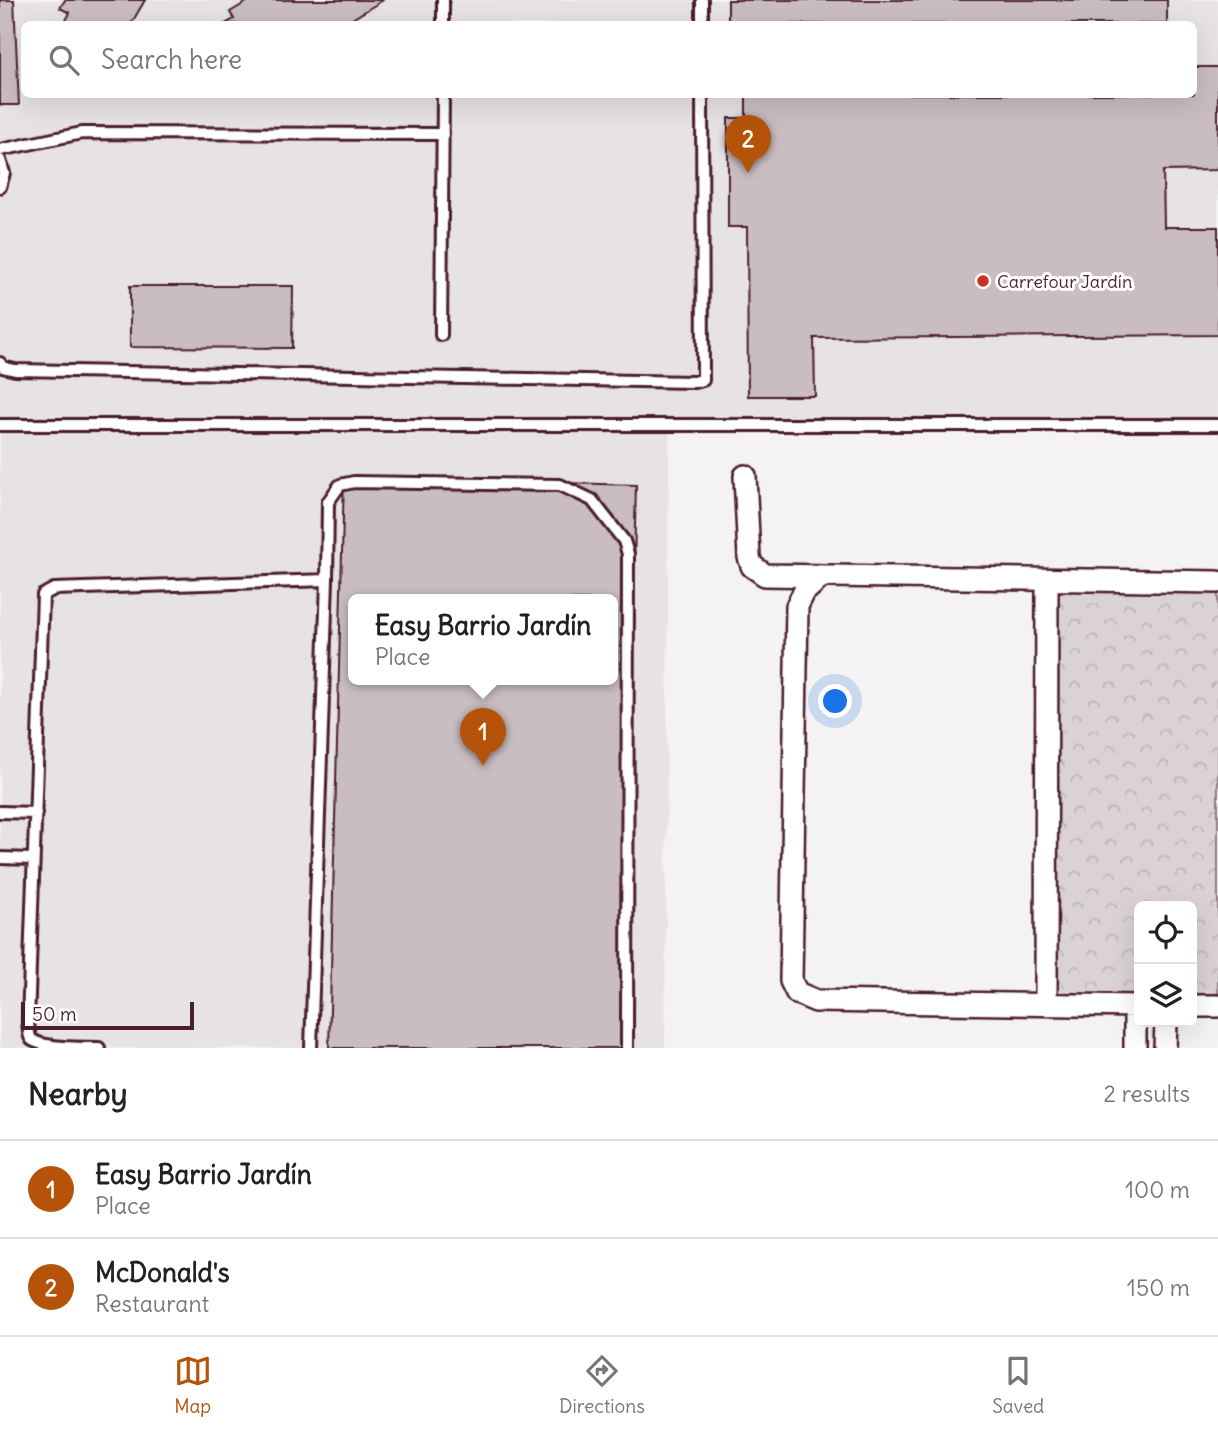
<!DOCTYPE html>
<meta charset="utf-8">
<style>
body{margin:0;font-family:Delius,sans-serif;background:#f6f6f6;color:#222}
.controls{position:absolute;right:21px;bottom:21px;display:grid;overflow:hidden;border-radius:10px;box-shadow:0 7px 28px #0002}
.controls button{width:63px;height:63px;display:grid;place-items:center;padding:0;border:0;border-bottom:2px solid #e0e0e0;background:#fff;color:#222;font:35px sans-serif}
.scale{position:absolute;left:21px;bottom:18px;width:173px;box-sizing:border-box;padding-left:7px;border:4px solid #4a1f2b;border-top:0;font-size:19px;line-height:24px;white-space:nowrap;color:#4a1f2b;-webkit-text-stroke:5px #fff;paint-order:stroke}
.you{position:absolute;left:836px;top:702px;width:24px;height:24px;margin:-18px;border:5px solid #fff;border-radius:50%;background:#1a73e8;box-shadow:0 0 0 10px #1a73e833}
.badge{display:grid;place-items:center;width:46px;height:46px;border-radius:50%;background:#b45309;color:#fff;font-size:23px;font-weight:700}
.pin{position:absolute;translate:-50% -58px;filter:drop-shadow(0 2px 4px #0008)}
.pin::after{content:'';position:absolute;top:37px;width:24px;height:21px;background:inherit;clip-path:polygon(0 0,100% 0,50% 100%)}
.popup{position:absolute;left:348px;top:594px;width:270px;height:91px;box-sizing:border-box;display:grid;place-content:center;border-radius:10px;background:#fff;filter:drop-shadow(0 2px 5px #0005);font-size:23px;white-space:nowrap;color:#767676}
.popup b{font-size:26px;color:#222}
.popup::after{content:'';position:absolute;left:50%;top:100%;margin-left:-14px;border:14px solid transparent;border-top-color:#fff}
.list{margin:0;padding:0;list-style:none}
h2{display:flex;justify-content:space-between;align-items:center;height:91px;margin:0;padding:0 28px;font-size:30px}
h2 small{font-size:23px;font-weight:400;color:#767676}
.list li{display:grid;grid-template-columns:46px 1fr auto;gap:21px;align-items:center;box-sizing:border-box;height:98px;padding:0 28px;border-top:2px solid #e0e0e0}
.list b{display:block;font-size:26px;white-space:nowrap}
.list p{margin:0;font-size:23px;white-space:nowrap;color:#767676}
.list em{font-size:23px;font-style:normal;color:#767676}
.icon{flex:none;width:38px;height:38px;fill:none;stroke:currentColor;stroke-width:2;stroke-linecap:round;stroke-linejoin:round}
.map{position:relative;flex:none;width:1218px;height:1048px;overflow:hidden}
.search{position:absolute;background:#fff;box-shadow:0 7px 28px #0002;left:21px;right:21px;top:21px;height:77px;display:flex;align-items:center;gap:18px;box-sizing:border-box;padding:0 24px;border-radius:10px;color:#767676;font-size:26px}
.sheet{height:287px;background:#fff}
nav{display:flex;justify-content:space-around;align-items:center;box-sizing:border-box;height:98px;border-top:2px solid #e0e0e0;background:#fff;font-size:19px;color:#767676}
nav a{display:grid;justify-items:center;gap:4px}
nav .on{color:#b45309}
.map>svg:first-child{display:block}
</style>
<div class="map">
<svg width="1218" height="1048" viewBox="0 0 1218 1048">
<defs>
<pattern id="park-crowns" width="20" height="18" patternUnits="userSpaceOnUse" patternTransform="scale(1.75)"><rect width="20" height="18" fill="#dbd2d5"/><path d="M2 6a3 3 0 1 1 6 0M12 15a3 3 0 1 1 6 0" fill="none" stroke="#bdb4b7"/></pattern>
</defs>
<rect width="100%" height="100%" fill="#f4f2f2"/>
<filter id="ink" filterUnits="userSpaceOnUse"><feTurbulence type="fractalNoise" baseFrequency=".0143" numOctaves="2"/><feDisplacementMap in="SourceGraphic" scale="14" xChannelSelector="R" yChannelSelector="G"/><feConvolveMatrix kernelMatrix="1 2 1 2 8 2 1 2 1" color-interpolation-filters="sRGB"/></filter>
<g filter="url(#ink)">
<path fill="#e7e2e3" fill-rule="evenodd" d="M0,0H1218V430L669,431L665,1048H0ZM24,24H1194V94H24ZM354,600H612V680H354Z"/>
<path fill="url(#park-crowns)" stroke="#927880" stroke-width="2" d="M1047,580L1218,582V1006H1192V906H1139V1006L1046,1004Z"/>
<path fill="#cabdc1" stroke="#4a1f2b" stroke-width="2" fill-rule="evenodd" d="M0,0H14L19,105H0Z
M65,0H145L131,24H64L70,13L60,8Z
M250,0H383L344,24H225L234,19L230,12Z
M728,0H1167V24H728Z
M1194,67H1218V170L1163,171L1164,227H1218V335L814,338L815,396H748L747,227H728V118H746V94H1194Z
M130,286H293L292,348L130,347Z
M344,477L636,485L622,1048H329ZM354,600H612V680H354Z"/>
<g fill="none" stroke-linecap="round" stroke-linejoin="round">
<g stroke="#4a1f2b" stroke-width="16">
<path id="lane" d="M443,0V24
M702,24V0
M0,150L82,133L443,134
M0,160L4,173L0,187
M441,335L443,94
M0,363L2,367L15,370L694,382L703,380L702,94
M0,425H1218
M327,580L328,502L340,485L354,482L560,485L592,500L624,541L628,554L627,1048
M0,812L36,813
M0,858L33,859
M99,1048C84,1048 40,1048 31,1039C28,1034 29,1028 28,1022L43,595L54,589L327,580L311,1048"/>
</g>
<g stroke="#4a1f2b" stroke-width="26">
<path id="street" d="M745,476L749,557L752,566L765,575L1218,582
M821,577L804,592L797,606L791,981L797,993L816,1001L1139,1006
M1046,1004L1047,580
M1192,1006H1218
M1135,1048V1006
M1165,1048L1166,1022"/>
</g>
<use href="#lane" stroke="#fff" stroke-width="10"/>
<use href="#street" stroke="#fff" stroke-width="21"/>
</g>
</g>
<circle fill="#c8321e" stroke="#fff" stroke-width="2.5" cx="983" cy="281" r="7"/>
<g text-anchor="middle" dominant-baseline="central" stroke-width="6" stroke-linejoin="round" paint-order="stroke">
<g font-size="18" fill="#4a1f2b" stroke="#fff" text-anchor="start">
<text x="997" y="281">Carrefour Jardín</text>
</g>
</g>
</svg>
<div class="controls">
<button><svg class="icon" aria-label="locate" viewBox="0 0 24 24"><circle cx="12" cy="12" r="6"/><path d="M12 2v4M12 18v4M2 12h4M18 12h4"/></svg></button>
<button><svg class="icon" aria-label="layers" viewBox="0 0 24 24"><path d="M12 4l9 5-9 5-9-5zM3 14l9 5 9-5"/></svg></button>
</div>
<div class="scale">50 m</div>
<div class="you"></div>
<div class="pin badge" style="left:483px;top:766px">1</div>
<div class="popup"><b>Easy Barrio Jardín</b>Place</div>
<div class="pin badge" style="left:748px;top:173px">2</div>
<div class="search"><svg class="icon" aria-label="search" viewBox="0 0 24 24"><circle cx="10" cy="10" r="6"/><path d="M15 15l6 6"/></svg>Search here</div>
</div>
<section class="sheet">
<h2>Nearby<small>2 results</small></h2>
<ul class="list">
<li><span class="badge">1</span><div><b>Easy Barrio Jardín</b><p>Place</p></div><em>100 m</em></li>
<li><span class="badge">2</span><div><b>McDonald's</b><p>Restaurant</p></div><em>150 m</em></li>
</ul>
</section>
<nav>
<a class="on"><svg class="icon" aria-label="map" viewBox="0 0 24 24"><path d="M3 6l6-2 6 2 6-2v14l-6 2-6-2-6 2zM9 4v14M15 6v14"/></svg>Map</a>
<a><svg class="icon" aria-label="directions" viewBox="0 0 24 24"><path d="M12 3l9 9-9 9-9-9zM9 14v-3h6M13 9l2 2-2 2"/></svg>Directions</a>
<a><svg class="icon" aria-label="saved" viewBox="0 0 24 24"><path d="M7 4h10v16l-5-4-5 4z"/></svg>Saved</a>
</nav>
